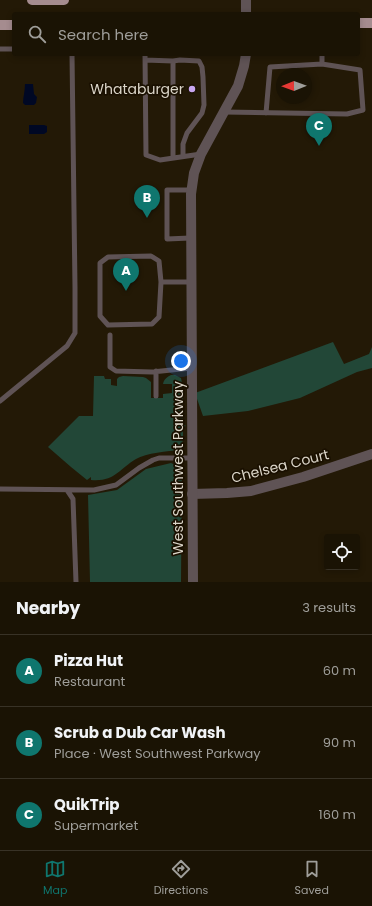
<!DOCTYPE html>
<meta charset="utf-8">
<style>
body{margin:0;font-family:Poppins,sans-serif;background:#272013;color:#f1f3f6}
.controls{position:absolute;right:12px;bottom:12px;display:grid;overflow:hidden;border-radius:4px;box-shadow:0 2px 6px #0003}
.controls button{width:36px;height:36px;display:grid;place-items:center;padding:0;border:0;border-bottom:1px solid #383226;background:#1a1304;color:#f1f3f6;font:20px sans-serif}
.compass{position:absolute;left:276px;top:68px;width:36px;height:36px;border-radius:50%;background:#1a1304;box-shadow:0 2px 6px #0003;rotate:269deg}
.you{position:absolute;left:181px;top:361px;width:14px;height:14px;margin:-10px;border:3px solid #fff;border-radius:50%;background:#1a73e8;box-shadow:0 0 0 6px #1a73e833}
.badge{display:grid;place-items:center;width:26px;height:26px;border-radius:50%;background:#0f766e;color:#fff;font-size:13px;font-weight:700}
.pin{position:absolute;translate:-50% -33px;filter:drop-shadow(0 1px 2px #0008)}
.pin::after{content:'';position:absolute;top:21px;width:14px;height:12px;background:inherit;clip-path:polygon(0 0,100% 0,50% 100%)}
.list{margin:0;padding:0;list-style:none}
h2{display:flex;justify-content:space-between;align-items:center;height:52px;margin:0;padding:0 16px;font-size:17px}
h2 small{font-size:13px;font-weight:400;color:#9f9e9a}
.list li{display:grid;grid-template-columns:26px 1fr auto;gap:12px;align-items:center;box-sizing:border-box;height:72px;padding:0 16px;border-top:1px solid #383226}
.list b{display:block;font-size:15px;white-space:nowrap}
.list p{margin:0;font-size:13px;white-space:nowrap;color:#9f9e9a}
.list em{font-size:13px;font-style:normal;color:#9f9e9a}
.icon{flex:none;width:22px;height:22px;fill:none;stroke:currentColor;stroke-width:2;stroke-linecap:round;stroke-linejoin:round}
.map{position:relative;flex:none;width:372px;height:582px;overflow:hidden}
.search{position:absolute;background:#1a1304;box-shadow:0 2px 6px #0003;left:12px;right:12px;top:12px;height:44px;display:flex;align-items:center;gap:10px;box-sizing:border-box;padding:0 14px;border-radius:4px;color:#9f9e9a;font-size:15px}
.sheet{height:268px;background:#1a1304}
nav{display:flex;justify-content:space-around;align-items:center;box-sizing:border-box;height:56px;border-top:1px solid #383226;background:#1a1304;font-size:11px;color:#9f9e9a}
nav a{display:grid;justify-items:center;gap:2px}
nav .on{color:#0f766e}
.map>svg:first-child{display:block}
</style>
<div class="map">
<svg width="372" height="582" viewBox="0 0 372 582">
<rect width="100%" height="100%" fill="#231906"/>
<path fill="#224737" d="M333,342L344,364L369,354L372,347V368L357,372L300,398L248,411L203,416L195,393Z
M171,375H175L181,378L182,383L181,384V391H183V424L186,426L183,427V440L180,450C168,451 146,453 136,459C119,469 115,482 91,480V477L87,480L71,467L48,447L79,416H93L94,376H104L105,379H111V385L117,386V379L119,377L123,376L143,377L146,378L151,382V398H163V394L172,393V384H163C164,379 167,377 171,375Z
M171,463L180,467L182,471L181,582H90L88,495L117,490L146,469Z"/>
<path fill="#000824" d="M25,84H33L34,94L37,97L36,103L34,105H25L23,103C23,97 25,91 25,84Z
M29,125H44L47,126V132L44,134H29Z"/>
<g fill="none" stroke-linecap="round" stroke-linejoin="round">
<path stroke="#5f5355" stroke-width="5" d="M0,49H14
M145,54L146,155L160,160L201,154
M145,60L173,61V158
M173,61L180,60L199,61L202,67L203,77L204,105L202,113L187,133L183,144V156
M224,112L347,114L363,110L360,70L322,64V54
M266,113L270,67L322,64
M190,238L167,239V190H191
M151,256L159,261L161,282L159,317L152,324L108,325L100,316V263L108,257Z
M161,282H191
M110,335V367L116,371L152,372L191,368
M156,371V396
M0,401L67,346L75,333V288L72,54
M0,489L94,490L116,485L139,468L153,460L159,458H192
M67,490L73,499L76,582"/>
<path stroke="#5f5355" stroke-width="10" d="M192,494L227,493L251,491L303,477L372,454"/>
<path stroke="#5f5355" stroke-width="10" d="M246,0V14
M193,582L191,194L194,173L201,154L238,86L244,66L246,54"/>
<path stroke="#a58c8f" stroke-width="10" d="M32,0H64
M358,23H372
M0,25H14"/>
</g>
<circle fill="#c8a6ef" stroke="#1a1000" stroke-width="1.5" cx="192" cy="89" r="4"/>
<g text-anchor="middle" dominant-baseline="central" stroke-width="3.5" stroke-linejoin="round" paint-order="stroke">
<g font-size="14" fill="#dbd5c8" stroke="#1a1000" text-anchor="end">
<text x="184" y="89">Whataburger</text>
</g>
<g font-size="14" fill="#dbd5c8" stroke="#1a1000">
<text transform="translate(280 466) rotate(-14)">Chelsea Court</text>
<text transform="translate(178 468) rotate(-90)">West Southwest Parkway</text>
</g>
</g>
</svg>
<div class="controls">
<button><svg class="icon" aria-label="locate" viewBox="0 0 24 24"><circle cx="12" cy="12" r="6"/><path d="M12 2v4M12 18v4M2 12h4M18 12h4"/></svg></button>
</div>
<svg class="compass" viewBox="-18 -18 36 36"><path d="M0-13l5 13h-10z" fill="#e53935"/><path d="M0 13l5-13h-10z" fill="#9f9e9a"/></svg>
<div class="you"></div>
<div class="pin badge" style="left:126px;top:291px">A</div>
<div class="pin badge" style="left:147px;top:218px">B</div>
<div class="pin badge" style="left:319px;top:146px">C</div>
<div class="search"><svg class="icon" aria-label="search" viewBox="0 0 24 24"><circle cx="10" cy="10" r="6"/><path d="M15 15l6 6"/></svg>Search here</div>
</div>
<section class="sheet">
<h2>Nearby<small>3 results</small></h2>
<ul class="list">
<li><span class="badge">A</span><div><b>Pizza Hut</b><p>Restaurant</p></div><em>60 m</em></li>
<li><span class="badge">B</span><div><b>Scrub a Dub Car Wash</b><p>Place · West Southwest Parkway</p></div><em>90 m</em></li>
<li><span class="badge">C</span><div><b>QuikTrip</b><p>Supermarket</p></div><em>160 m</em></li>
</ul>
</section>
<nav>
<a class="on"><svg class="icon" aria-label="map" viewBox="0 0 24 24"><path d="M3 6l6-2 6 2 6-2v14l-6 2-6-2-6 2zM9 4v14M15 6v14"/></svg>Map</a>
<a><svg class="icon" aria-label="directions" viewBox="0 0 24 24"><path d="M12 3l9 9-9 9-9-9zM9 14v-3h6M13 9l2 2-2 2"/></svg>Directions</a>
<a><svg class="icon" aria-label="saved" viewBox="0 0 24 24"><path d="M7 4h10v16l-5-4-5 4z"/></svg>Saved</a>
</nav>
